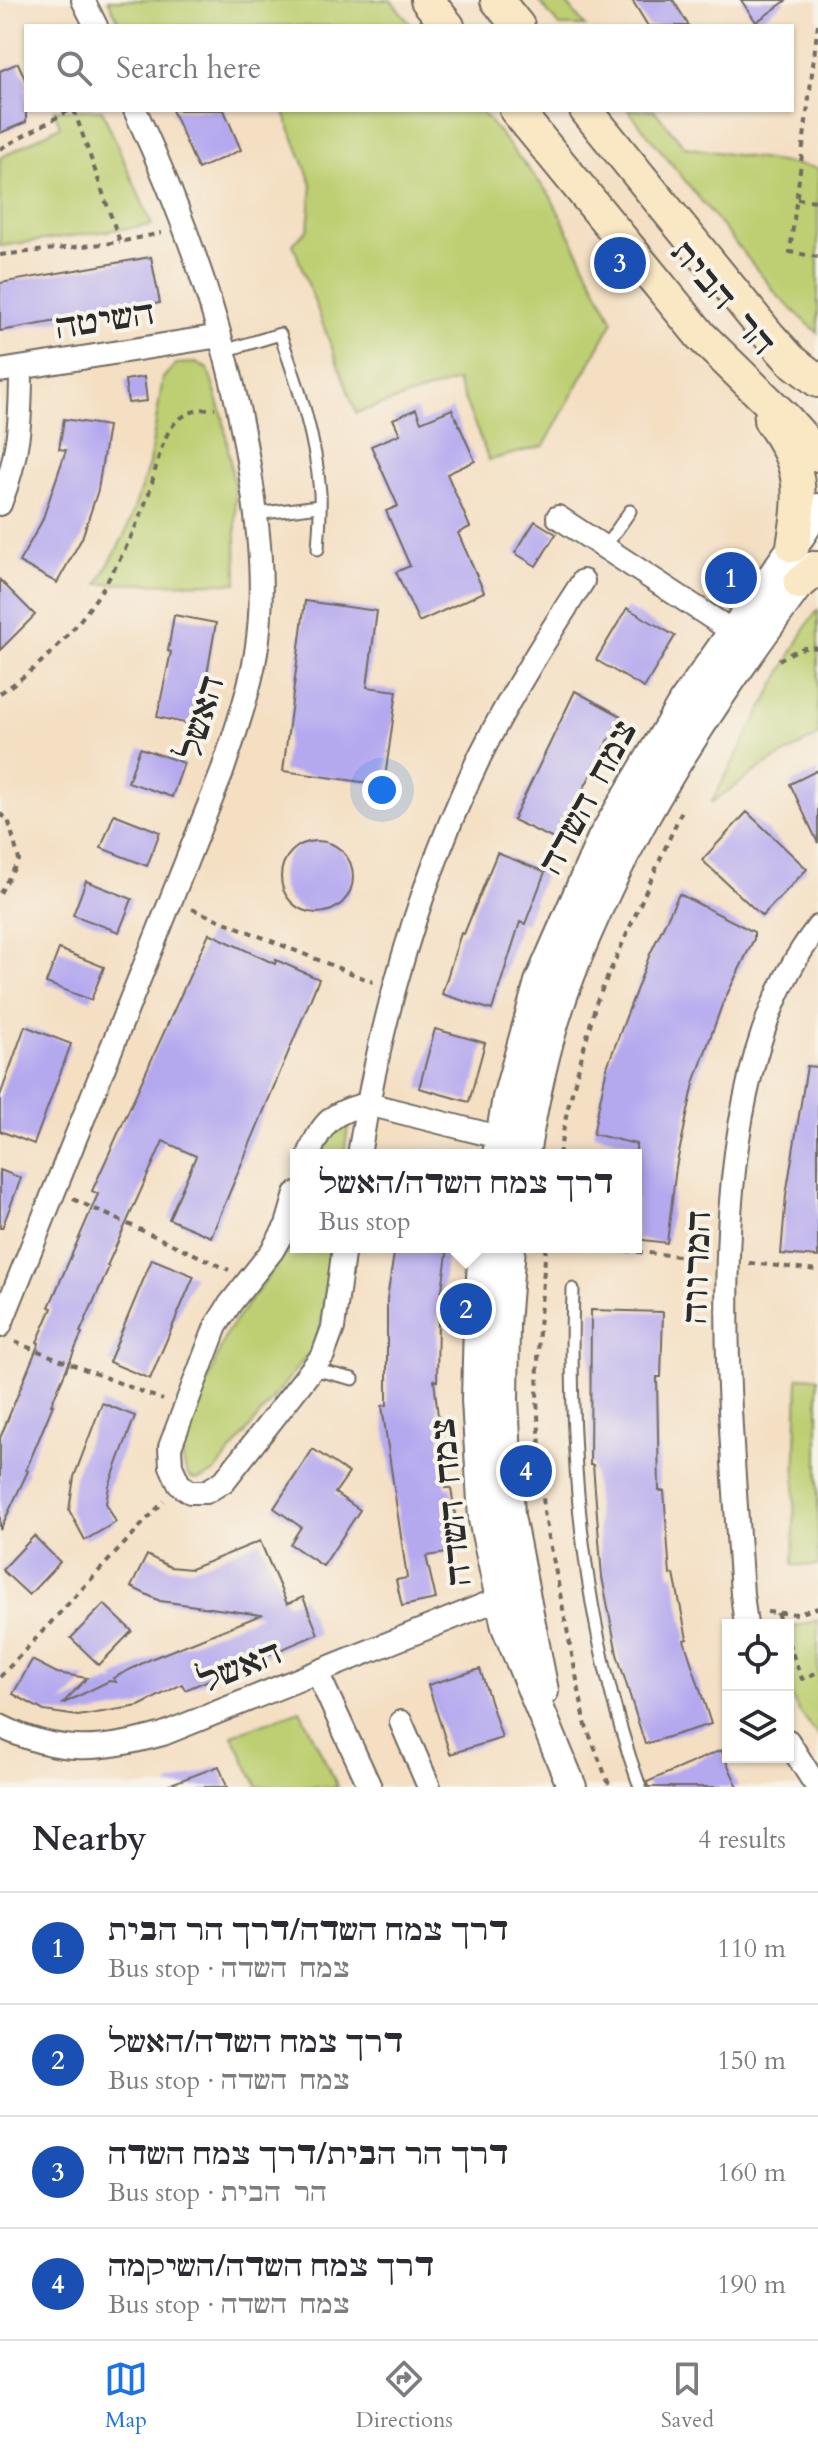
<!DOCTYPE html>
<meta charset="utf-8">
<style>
body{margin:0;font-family:Cardo,"Frank Ruhl Libre",serif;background:#f2f2f3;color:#2b2b33}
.controls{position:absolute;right:24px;bottom:24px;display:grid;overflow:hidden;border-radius:0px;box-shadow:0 2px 6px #0004}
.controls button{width:72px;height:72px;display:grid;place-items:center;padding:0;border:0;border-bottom:2px solid #e1e1e2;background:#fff;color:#2b2b33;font:40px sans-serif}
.you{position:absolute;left:382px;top:790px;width:28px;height:28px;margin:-20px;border:6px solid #fff;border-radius:50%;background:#1a73e8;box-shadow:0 0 0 12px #1a73e833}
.badge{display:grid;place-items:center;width:52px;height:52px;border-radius:50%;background:#1a73e8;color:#fff;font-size:26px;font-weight:700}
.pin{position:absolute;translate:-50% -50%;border:4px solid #fff;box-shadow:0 2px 8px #0006}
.popup{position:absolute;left:290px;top:1149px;width:352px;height:104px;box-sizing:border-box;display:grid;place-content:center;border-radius:0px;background:#fff;filter:drop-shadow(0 2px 6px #0005);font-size:26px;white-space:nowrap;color:#7c7c81}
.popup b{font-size:30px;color:#2b2b33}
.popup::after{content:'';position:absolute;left:50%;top:100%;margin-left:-16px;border:16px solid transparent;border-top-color:#fff}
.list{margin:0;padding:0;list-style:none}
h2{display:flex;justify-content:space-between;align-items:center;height:104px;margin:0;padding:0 32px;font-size:34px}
h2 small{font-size:26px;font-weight:400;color:#7c7c81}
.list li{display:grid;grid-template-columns:52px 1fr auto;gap:24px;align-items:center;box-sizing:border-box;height:112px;padding:0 32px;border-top:2px solid #e1e1e2}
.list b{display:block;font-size:30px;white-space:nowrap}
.list p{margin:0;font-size:26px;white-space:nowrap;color:#7c7c81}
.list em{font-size:26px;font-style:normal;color:#7c7c81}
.icon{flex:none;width:44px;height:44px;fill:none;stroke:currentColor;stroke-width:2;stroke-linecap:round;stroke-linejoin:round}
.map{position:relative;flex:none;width:818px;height:1787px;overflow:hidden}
.search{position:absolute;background:#fff;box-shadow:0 2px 6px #0004;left:24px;right:24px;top:24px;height:88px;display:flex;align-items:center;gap:20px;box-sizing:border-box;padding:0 28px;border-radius:0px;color:#7c7c81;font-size:30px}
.sheet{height:552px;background:#fff}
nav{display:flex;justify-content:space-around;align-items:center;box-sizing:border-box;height:112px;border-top:2px solid #e1e1e2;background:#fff;font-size:22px;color:#7c7c81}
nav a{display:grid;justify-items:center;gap:4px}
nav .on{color:#1a73e8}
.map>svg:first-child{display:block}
</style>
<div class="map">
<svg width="818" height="1787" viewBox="0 0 818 1787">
<rect width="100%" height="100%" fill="#f7f3e8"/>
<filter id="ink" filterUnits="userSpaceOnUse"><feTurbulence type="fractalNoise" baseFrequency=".0125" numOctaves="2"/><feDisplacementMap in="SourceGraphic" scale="16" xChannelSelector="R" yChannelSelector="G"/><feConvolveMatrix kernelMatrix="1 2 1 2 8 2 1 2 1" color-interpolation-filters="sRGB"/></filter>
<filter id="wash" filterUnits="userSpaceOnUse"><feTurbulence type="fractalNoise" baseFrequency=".006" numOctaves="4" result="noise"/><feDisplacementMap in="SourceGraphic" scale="32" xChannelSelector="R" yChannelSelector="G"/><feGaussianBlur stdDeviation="1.8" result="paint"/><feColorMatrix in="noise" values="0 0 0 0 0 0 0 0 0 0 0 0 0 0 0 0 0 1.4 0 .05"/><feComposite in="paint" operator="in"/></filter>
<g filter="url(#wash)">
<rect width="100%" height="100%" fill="#f4dfc3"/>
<path fill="#bdcf72" stroke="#747d4e" stroke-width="2" d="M108,0H391L412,26H121Z
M538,0H564L585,26H559Z
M54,110H102L152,225L0,246V158L60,126Z
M283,110H480L550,195L613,321L544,446L489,460L457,381L356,413L293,244L308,229L312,185Z
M628,110H654L685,147L818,168V333L779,297Z
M196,363L208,369L223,417L235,492L237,583L98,584L126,532L149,464L163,378L176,364Z
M818,610V736L762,767L711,803L807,625Z
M349,1120L344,1155H322C328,1139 336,1130 349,1120Z
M296,1232V1247H331L321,1325L312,1349L215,1472C189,1490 183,1473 182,1448L227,1332L282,1258Z
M798,1377L818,1378V1566L793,1565Z
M818,1620V1736L799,1711L788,1691V1629Z
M300,1710L338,1787H258L232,1735Z"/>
<g id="blocks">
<path fill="#b4a8ef" d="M632,0H673L689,26H648Z
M741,0H787L756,22Z
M18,63L26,81V122L0,133V71Z
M172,110H224L241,150L198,169Z
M151,257L160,303L0,331V283Z
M144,377L147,401L128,403L125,380Z
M416,409L421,422L452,409L475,461L447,474L470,527L458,533L484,592L419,622L396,572L410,566L386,511L398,506L371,446L400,434L393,419Z
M64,419L108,426L98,490L82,538L57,583L19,562L42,521L66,450L59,449Z
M535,521L556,534L536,566L515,553Z
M0,580L35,615L0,650Z
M305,601L377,611L367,687L397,691L384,785L283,771Z
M627,608L675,636L644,688L596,660Z
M174,615L216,623L198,726L157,717L171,652L168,651Z
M575,691L621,716L584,788L560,842L513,820Z
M140,748L184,763L172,797L128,782Z
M818,770V843L790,784Z
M747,812L807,869L762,916L702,860Z
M114,814L160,832L147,866L101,848Z
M281 877a36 36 0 1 1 72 0a36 36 0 1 1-72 0Z
M497,853L545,872L525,924L520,922L492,1010L442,994L461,933L464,934Z
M86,881L132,899L119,932L73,915Z
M679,894L754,932V939L722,1005L694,1083L676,1167L667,1243L636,1239V1144L593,1134L607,1067L650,954Z
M209,933L275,964L276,960L319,979L211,1237L169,1219L196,1156L163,1141L107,1266L109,1267L80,1332L82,1333L51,1405H53L26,1470L28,1471L0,1530V1438L39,1343L37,1342L52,1308L49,1307L98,1194L92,1191Z
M59,949L104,967L91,1000L46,983Z
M25,1026L71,1044L34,1144L0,1131V1096Z
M435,1029L485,1043L469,1102L419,1088Z
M807,1066L818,1067V1257L781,1254L786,1195Z
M0,1170L21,1178L2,1228H0Z
M395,1247H448L438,1318L437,1381L434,1380L446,1488H451L461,1551L426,1556L436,1599L402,1606L396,1580L407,1578L382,1406L387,1405V1299Z
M152,1259L194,1276L150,1379L109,1362Z
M591,1310L663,1312L661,1377H657L659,1491H664L670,1575L674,1574L687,1639L684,1640L711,1724L645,1744L617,1654L602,1577L593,1465H590Z
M102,1403L135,1416L109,1486L106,1503L116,1522L85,1540L69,1510L74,1477Z
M313,1449L349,1473L335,1493L360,1510L323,1566L290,1544L301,1527L274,1508Z
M34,1536L60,1562L29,1595L2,1570Z
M260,1541L287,1604L303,1597L318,1634L185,1690L182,1684L139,1706L78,1716L44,1711L13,1694L32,1660L57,1673L87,1678L62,1704L109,1681L116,1682L113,1678L153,1658L261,1615L160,1601L131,1587L147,1555L170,1567L191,1569Z
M104,1604L132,1631L99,1665L71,1638Z
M480,1669L502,1738L450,1754L428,1685Z
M721,1750L738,1787H648L647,1782Z
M219,1766L227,1787H169L168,1785Z"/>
</g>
</g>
<g filter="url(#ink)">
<use href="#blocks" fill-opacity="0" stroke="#716a60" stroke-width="2"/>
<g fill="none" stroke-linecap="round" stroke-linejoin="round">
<g stroke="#716a60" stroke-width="15">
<path id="service" d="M224,351L280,334C298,385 316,438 320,493C321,511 319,531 318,549
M256,514L319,506
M605,547L630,511
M573,1289C568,1460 582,1625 640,1787
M312,1369L353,1379"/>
</g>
<g stroke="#716a60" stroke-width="26">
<path id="minor" d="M83,0L96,26
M0,371L220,336
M0,504C19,455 21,420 21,368
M558,517L732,631
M309,1155C321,1123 333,1111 368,1104L514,1141
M359,1155C381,1017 420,880 481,754C511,694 547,637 583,581
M296,1194L287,1225L272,1251L230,1304L216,1326L170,1447L171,1466L179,1484L190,1492H206L224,1481L323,1355L333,1328L344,1247
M0,1326L221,775C234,736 249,694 256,653C266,590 259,529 249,466C229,342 188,224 135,110
M746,1625L742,1594C730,1402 692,1086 818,927
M317,1672L370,1787
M401,1722L429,1787
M0,1726C58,1755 103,1751 163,1734L499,1599
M788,1741L817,1787"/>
</g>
<g stroke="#716a60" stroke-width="32">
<path id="tertiary" d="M497,1155L507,1098L539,982L602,838L683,702L803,532L818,508
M525,1155C534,1099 546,1043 565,990C621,835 715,697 813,566
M483,1247L478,1323L476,1400L483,1519L506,1627L572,1787
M511,1247L505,1325L504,1400L510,1516L544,1691"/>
</g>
<g stroke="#716a60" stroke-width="36">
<path id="secondary" d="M427,0L448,26
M497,0L518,26
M516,110L701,336L787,420L818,455
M586,110L770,337L791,360L818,381
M770,420C804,466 802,494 793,546
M800,583L818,568"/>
</g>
<path stroke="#716a60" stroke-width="4" stroke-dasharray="6 6" stroke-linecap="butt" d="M818,24L790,252L818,257
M74,110L120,242L161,233
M0,149L70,110
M797,199L818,201
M0,255L120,242
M779,660C790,653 804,645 818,648
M0,693C72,648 119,574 148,496C156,474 159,439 176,422C187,411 201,409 215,408
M0,814L8,819L19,860L0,893
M192,909L373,982
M559,1155L567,1111L596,1003L683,808
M73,1199L229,1270
M546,1247L539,1327L537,1399L544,1512L586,1726L610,1787
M589,1247L708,1259
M749,1263L818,1270
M15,1342L163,1400
M767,1612L797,1614L818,1608
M777,1613L782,1625
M788,1642L802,1679L818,1672
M0,1677L164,1501"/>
<use href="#service" stroke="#fff" stroke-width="11"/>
<use href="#minor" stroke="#fff" stroke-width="22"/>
<use href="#tertiary" stroke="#fff" stroke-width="28"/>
<use href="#secondary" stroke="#fae7c3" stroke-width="32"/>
</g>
</g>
<g text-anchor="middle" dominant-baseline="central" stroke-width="8" stroke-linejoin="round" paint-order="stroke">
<g font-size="34" fill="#2b2b2b" stroke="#f7f3e8">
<text transform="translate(723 298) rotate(49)">הר הבית</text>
<text transform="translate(105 320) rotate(-9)">השיטה</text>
<text transform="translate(201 718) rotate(-73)">האשל</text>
<text transform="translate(588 797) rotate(-62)">צמח השדה</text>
<text transform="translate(697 1267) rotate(-88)">המרווה</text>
<text transform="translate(451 1502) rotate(-96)">צמח השדה</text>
<text transform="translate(240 1667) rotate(-22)">האשל</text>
</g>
</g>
</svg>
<div class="controls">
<button><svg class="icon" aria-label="locate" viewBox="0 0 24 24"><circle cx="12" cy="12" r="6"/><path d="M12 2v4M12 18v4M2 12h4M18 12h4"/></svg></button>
<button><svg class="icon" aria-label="layers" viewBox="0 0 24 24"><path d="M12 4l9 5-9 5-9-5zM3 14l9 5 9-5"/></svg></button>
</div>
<div class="you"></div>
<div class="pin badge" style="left:731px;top:578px;background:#1a4fb4">1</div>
<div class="pin badge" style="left:466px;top:1309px;background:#1a4fb4">2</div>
<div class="popup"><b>דרך צמח השדה/האשל</b>Bus stop</div>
<div class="pin badge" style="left:620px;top:263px;background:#1a4fb4">3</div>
<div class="pin badge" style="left:526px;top:1471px;background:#1a4fb4">4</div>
<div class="search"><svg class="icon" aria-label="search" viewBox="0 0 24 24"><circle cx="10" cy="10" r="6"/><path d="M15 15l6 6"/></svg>Search here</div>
</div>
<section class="sheet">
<h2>Nearby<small>4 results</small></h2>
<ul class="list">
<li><span class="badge" style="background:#1a4fb4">1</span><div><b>דרך צמח השדה/דרך הר הבית</b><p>Bus stop · צמח השדה</p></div><em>110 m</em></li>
<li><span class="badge" style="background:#1a4fb4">2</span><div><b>דרך צמח השדה/האשל</b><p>Bus stop · צמח השדה</p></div><em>150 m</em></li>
<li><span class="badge" style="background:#1a4fb4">3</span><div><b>דרך הר הבית/דרך צמח השדה</b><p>Bus stop · הר הבית</p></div><em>160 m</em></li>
<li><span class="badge" style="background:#1a4fb4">4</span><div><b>דרך צמח השדה/השיקמה</b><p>Bus stop · צמח השדה</p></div><em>190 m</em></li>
</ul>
</section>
<nav>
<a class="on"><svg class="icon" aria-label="map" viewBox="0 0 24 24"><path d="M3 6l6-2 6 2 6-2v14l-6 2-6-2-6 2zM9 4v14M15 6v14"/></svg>Map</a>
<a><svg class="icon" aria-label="directions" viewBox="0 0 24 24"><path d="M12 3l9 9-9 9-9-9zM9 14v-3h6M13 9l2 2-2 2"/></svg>Directions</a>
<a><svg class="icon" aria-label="saved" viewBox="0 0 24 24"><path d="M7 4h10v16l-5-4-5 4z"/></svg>Saved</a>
</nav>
